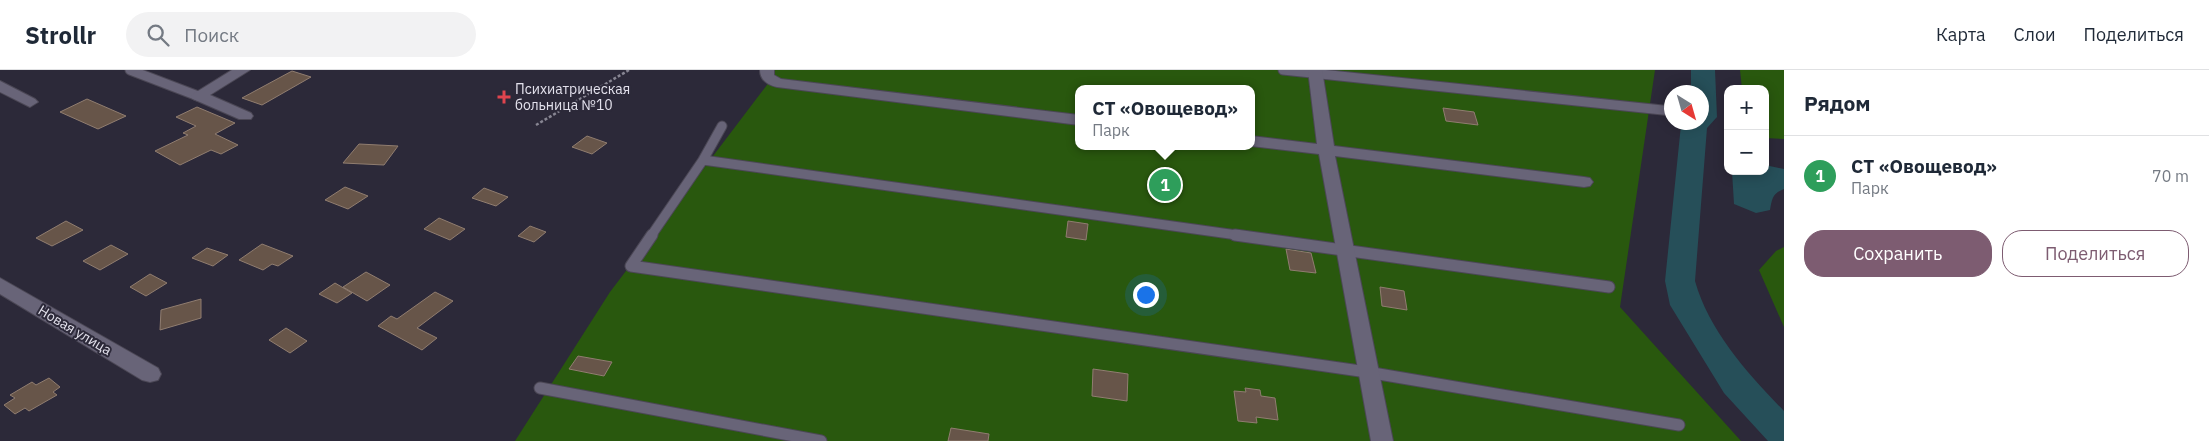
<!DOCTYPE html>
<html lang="ru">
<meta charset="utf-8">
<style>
body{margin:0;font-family:"IBM Plex Sans",sans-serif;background:#f2f2f3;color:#1f2937}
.controls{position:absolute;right:15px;top:15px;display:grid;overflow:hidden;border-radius:10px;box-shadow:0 2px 12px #0003}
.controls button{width:45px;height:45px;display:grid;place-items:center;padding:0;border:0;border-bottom:1px solid #e0e1e3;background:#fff;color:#1f2937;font:25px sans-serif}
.compass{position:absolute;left:1664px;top:15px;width:45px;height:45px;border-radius:50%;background:#fff;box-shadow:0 2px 12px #0003;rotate:143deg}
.you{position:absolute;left:1145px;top:224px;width:18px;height:18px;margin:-12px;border:4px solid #fff;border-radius:50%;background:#1a73e8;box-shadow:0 0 0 8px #1a73e833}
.badge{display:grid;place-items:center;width:32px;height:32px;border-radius:50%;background:#7d5c71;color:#fff;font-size:16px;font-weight:700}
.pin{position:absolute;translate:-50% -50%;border:2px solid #fff;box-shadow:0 1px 5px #0006}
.popup{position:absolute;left:1075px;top:15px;width:180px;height:65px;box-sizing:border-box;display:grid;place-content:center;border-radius:10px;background:#fff;filter:drop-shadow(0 1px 4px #0005);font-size:16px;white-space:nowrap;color:#747a83}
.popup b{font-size:19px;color:#1f2937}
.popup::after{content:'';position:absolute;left:50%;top:100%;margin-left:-10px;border:10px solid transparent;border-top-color:#fff}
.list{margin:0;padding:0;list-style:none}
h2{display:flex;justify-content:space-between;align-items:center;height:65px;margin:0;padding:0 20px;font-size:21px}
h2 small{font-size:16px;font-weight:400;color:#747a83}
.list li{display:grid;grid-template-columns:32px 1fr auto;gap:15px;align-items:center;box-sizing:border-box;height:80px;padding:0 20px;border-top:1px solid #e0e1e3}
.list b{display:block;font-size:19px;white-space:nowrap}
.list p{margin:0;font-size:16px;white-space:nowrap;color:#747a83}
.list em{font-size:16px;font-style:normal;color:#747a83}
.actions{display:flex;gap:10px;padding:15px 20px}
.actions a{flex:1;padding:11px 0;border:1px solid #7d5c71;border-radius:20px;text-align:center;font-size:18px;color:#7d5c71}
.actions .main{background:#7d5c71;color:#fff}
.icon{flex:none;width:28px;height:28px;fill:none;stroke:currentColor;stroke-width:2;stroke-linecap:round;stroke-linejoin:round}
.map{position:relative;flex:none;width:1784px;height:371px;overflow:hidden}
header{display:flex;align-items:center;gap:30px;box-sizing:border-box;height:70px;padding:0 25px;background:#fff;border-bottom:1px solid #e0e1e3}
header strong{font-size:24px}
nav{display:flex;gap:28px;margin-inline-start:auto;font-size:18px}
.search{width:350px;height:45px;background:#f2f2f3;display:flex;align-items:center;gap:12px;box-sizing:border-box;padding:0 18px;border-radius:28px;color:#747a83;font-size:19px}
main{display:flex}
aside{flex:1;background:#fff}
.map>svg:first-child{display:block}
</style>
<header>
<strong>Strollr</strong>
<div class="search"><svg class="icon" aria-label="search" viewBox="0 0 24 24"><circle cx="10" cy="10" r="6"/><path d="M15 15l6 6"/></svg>Поиск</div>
<nav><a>Карта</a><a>Слои</a><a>Поделиться</a></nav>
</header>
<main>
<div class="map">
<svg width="1784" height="371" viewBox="0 0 1784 371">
<rect width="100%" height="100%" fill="#2c2939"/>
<path fill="#29580e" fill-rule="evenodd" d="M772,0H1655L1620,237L1741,371H515L610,222L773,7ZM1079,19H1251V76H1079Z
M1740,0H1784V69L1765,68V19H1742Z
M1784,177V257L1759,200L1776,181Z"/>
<path fill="#264f59" d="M1765,95L1784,99V119C1773,123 1772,128 1770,140L1756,143L1734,134L1732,101H1765Z"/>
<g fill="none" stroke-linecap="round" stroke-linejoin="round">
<path fill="#264f59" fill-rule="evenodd" d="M1691,0H1715L1717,47L1707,58L1695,211C1709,261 1748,304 1784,341V371H1768L1724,323L1670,235L1665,211L1681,55L1683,52H1702V22H1691Z"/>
</g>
<path fill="#675549" stroke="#907d70" d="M292,1L311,7L262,35L242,28Z
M87,29L126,46L98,59L60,42Z
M197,37L235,53L215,64L238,75L221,84L211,80L180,95L155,81L188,65L183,63L196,56L176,47Z
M1443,38L1474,42L1478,55L1446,51Z
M587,66L607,73L592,84L572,77Z
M359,74L398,76L384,95L343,93Z
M345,117L368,126L348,139L325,130Z
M484,118L508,127L496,136L472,128Z
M439,148L465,159L450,170L424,159Z
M66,151L83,160L52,176L36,168Z
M1068,151L1088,154L1086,170L1066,167Z
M530,156L546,162L534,172L518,166Z
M262,174L293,186L278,196L272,194L263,200L239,190Z
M111,175L128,184L100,200L83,191Z
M207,178L228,185L213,196L192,188Z
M1286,179L1311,183L1316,203L1290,200Z
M366,202L390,215L367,231L343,217Z
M150,204L167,213L146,226L130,217Z
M335,213L352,223L337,233L319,224Z
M1380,217L1404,221L1407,240L1382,236Z
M435,222L453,231L417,258L437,268L422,280L378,256L391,246L397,249Z
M201,229V248L160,260L161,240Z
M286,258L307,271L290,283L269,270Z
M578,286L612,292L604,306L569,299Z
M1093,299L1128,304L1127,331L1092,326Z
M49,308L60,317L53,322L57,325L29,341L25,338L15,344L4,335L15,328L10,325L32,312L36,315Z
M1245,318L1260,320L1261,326L1275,328L1278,350L1256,347L1257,353L1238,351L1234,321L1246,322Z
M951,358L989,364L988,371H948Z"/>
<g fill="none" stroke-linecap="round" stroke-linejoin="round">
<g stroke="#4b4755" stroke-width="11">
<path id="service-far1" d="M130,0L198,26
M1283,0L1672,41
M703,90L1244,166
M651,166L703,90L722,56"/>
</g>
<g stroke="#4b4755" stroke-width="13">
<path id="service" d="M652,165L631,196L1367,302L1679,355
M1235,165L1609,217
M540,318L821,371"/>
</g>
<g stroke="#4b4755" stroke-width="2">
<path id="minor" d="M232,0H250L210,25L251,43L253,46L251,49H239L193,29L190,26Z
M760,0H774V5L781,9L1079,45V55L777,17C768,15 760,10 760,0Z
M1308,0H1322L1334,76L1584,107L1590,108L1593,112L1590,116L1584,117L1335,86L1393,371H1371L1319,84L1251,76V66L1317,74Z
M0,11L35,29L38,32L30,37L0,22Z
M0,208L158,298L161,304L158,310L150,312L142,310L0,224Z"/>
</g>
<path stroke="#878592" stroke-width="2.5" stroke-dasharray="3 2" stroke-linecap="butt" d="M536,55L629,0"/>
<use href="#service-far1" stroke="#686478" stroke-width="9"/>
<use href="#service" stroke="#686478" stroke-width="11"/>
<use href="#minor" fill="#686478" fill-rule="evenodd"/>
</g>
<path fill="#e0444e" stroke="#2c2939" stroke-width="2" d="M501.5 19.5h5v5h5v5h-5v5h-5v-5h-5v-5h5z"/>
<g text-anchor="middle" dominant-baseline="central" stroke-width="4" stroke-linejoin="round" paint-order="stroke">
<g font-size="14" fill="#e3e1ec" stroke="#2c2939" text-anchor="start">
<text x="515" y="19">Психиатрическая<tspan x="515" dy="16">больница №10</tspan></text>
</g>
<g font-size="14" fill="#e3e1ec" stroke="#2c2939">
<text transform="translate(75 260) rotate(31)">Новая улица</text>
</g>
</g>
</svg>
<div class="controls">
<button>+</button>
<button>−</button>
</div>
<svg class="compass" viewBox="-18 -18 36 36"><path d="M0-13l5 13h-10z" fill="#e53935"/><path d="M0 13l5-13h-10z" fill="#747a83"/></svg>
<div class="you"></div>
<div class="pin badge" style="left:1165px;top:115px;background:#2e9e5b">1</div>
<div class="popup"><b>СТ «Овощевод»</b>Парк</div>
</div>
<aside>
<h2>Рядом<small></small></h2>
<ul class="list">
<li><span class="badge" style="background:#2e9e5b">1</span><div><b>СТ «Овощевод»</b><p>Парк</p></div><em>70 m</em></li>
</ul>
<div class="actions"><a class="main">Сохранить</a><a>Поделиться</a></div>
</aside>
</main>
